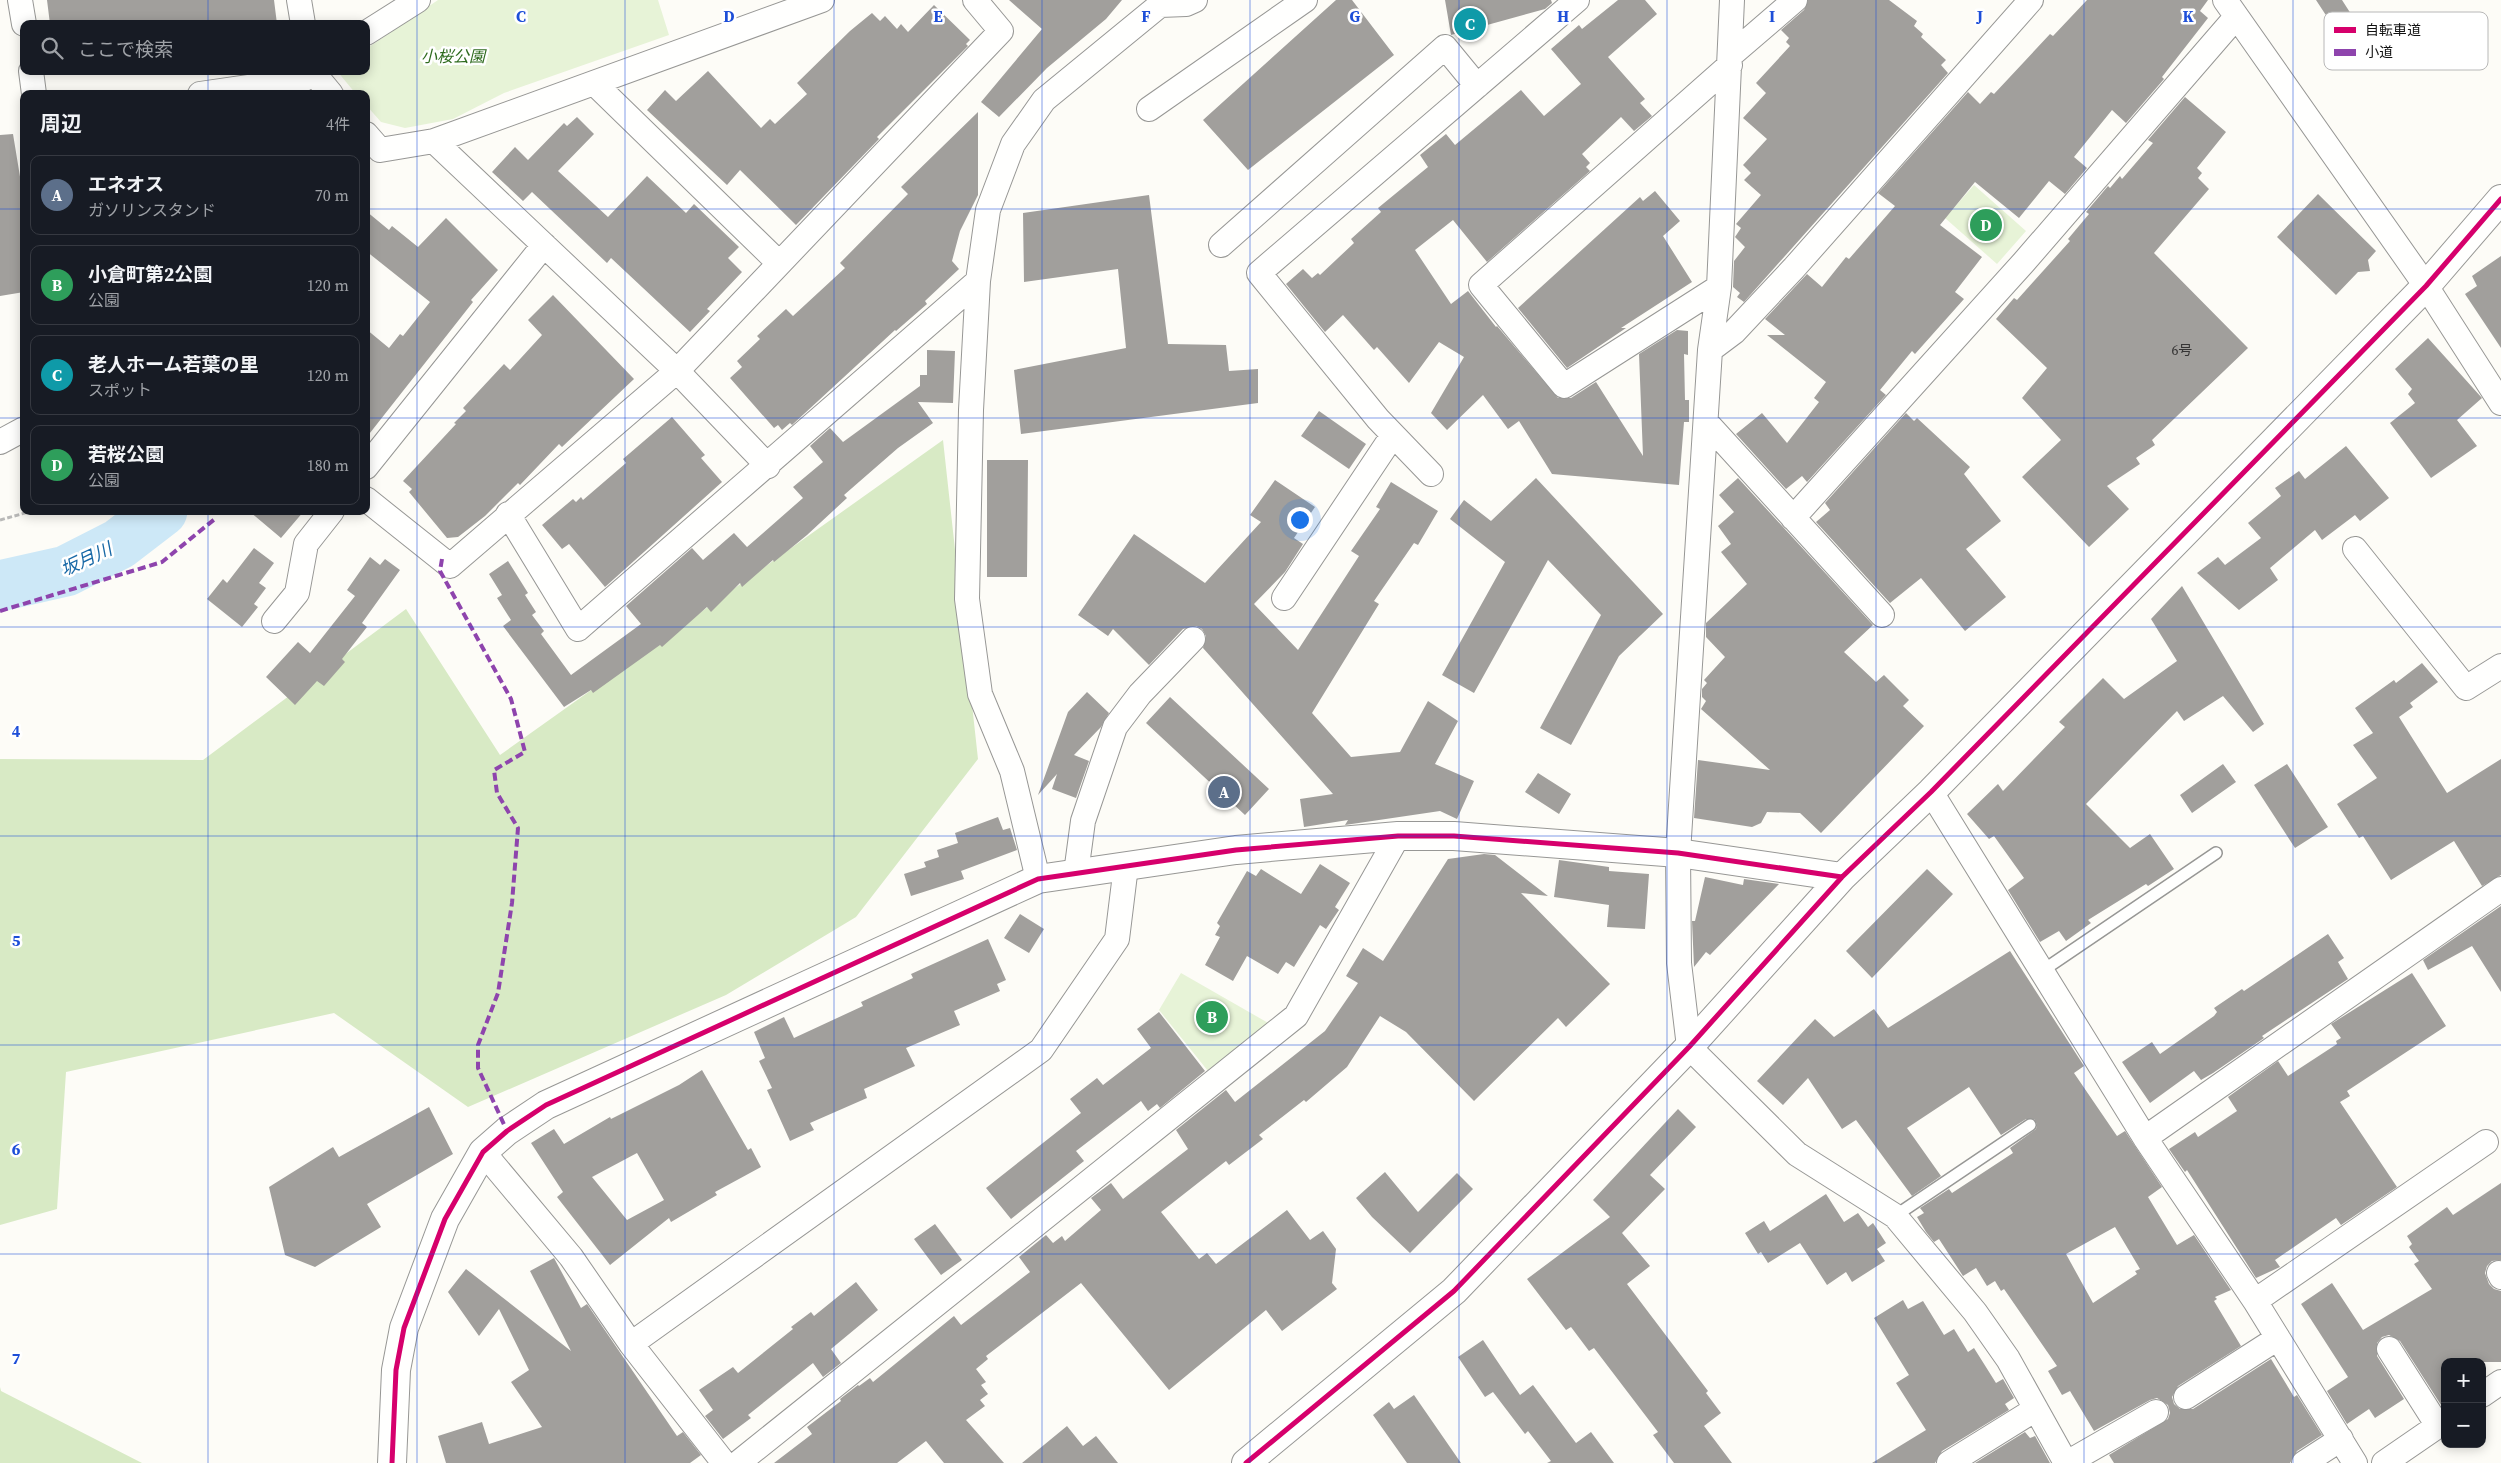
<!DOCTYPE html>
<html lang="ja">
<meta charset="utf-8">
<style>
body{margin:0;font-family:"Source Serif 4","Noto Sans JP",serif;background:#20242c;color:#f1f3f6}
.controls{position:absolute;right:15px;bottom:15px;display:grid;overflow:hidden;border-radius:10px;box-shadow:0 2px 12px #0003}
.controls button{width:45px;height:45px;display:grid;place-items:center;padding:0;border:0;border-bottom:1px solid #363941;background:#171b24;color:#f1f3f6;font:25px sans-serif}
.you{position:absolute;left:1299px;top:519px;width:18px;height:18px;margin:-12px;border:4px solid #fff;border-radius:50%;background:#1a73e8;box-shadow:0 0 0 8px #1a73e833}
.badge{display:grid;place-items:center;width:32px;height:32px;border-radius:50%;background:#b2b2b3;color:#fff;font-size:16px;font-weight:700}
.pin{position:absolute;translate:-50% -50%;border:2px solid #fff;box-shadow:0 1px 5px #0006}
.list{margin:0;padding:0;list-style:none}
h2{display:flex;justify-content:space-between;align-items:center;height:65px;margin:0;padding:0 20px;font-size:21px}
h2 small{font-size:16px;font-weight:400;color:#9ea1a6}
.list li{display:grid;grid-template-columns:32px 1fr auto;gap:15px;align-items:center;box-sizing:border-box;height:80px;margin:0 10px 10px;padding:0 10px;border:1px solid #363941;border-radius:10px}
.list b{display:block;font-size:19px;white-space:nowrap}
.list p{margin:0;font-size:16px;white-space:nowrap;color:#9ea1a6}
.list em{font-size:16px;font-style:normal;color:#9ea1a6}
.icon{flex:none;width:28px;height:28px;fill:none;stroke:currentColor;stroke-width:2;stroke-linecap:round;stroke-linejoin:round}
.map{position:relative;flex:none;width:2501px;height:1463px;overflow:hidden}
.search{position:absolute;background:#171b24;box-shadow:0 2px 12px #0003;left:20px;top:20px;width:350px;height:55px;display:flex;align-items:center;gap:12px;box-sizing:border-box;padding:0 18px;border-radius:10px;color:#9ea1a6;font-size:19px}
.panel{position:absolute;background:#171b24;box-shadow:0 2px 12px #0003;left:20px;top:90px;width:350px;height:425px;border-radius:10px}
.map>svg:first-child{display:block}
</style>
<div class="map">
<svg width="2501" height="1463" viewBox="0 0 2501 1463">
<rect width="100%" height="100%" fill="#fdfcf7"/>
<path fill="#e7f3d7" d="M438,0H658L669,35L504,93L453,119L405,128L381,122L366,105V94H356L337,71H366V49Z
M1974,185L2026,231L1997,264L1945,218Z
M1181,973L1270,1024L1208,1071L1159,1010Z"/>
<path fill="#d8eac5" d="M943,440L978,759L856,917L726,995L468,1107L334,1013L66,1072L57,1209L0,1225V759L203,760L406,609L500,755Z
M0,1387L1,1391L142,1463H0Z"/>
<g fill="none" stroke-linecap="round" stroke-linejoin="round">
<path stroke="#cde8f7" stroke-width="51" d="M0,586L66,571L119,544L162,511"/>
</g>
<path fill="#a19f9c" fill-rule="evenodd" d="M47,0H274L277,24H155V20L127,24H50Z
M1009,0H1122L1106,19L1047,68L999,117L981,102L1042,29Z
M1336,0H1352L1394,55L1248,170L1203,120Z
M1445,0H1551L1552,3L1545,9L1451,35Z
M1618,0H1645L1657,14L1608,57L1645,99L1640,103L1652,116L1634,131L1621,117L1582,154L1590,163L1586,167L1590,171L1487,262L1453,220L1415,250L1451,304L1468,291L1496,327L1497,326L1558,398H1571L1596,382L1643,456L1639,354L1677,330L1688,331V355L1684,354L1685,400H1689V422H1684L1679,485L1552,474L1519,421L1508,429L1483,395L1447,430L1431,413L1464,357L1439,342L1409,383L1377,347L1374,350L1343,315L1325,332L1286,284L1303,269L1312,278L1318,273L1320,275L1354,243L1351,239L1381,212L1378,208L1428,167L1420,155L1446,134L1455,145L1521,90L1544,116L1581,84L1551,49L1579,25L1582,29Z
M1808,0H1889L1917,21L1914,26L1923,34L1921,37L1946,60L1941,65L1948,73L1744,302L1737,297L1740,293L1733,287L1734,261L1745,247L1735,237L1741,228L1736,224L1761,195L1744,180L1751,173L1743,165L1767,139L1743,118L1766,93L1756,83L1790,46L1786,42L1789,38L1781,30L1804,10Z
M2087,0H2208L2200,11L2208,18L2162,77L2164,79L2126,123L2112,110L2074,157L2087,168L2065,194L2049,181L2019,218L1975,182L1940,225L1982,257L1955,292L1964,299L1915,354L1912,351L1880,390L1886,395L1807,482L1802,476L1786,489L1736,434L1762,413L1787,443L1819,402L1814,398L1826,382L1767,335H1785L1765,319L1807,274L1822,287L1846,257L1849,259L1895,206L1878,193L1968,92L1980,104L1991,92L1994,94L2050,34L2053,36Z
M2316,0H2342L2351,14L2333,26Z
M934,5L970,40L966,44L968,46L877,137L879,139L796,225L740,170L727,185L647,110L665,90L676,101L708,71L761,128L770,119L775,124L807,94L797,83L850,31L872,13L880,21L885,16L897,29L901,24L908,32Z
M2185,97L2226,132L2197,168L2202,173L2198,178L2209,189L2154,253L2248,348L2152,440L2155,445L2136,458L2140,464L2107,486L2129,509L2089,547L2022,477L2061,440L2022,398L2047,368L1996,319L2014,298L2017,300L2070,241L2068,239L2089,214L2086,212L2108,186L2110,188L2120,176L2122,179L2153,143L2148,140Z
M978,112V195L960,231L952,261L959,269L925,301L927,304L896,331L895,330L792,425L790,423L782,430L778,425L774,428L730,378L742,367L737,361L760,339L757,336L786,309L793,316L845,268L840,263L908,194L901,187Z
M577,117L594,134L558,171L608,217L647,176L686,213L694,204L739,247L728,258L742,272L707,309L710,311L690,332L611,258L607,263L532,192L523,201L492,172L515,147L528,160L564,123L567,126Z
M13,134L24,201V292L0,296V135Z
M1655,191L1680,221L1663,236L1692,282L1621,328H1626L1567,368L1518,308L1640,197L1643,201Z
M2318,194L2376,251L2368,260L2370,271L2358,272L2336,295L2277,237Z
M1149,195L1168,344L1226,345L1229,371L1258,369V403L1021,434L1014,370L1126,348L1118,269L1024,282L1023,213Z
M366,211L389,230L392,226L418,247L446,218L498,270L471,300L473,302L366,438V329L389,348L400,334L403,336L430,302L366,251Z
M2501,256V348L2465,294L2477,286L2472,276Z
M553,295L634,379L562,447L559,444L520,485L518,483L485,516L458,537L447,538L409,492L412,489L403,481L456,424L454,423L466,411L463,408L504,364L510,370L542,335L528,320Z
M2428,338L2482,398L2457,420L2477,446L2431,478L2390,423L2415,403L2408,394L2412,389L2395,369Z
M927,350L955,351L953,403L918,402L933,423L898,448L844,495L847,498L807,535L774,562L773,560L742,587L740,583L711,612L707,607L662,647L660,645L593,693L591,690L564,707L503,626L511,620L497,598L502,595L489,574L508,561L528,593L525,595L536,612L532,615L544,631L541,634L571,675L641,624L626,606L692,548L703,560L734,533L747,547L803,498L793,487L823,462L810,446L830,428L843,442L920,386V375H927Z
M1319,411L1366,444L1349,469L1301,436Z
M1906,413L1914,421L1917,418L1970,467L1964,474L2001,521L1966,549L2006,597L1965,631L1921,578L1890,603L1816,522L1830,510L1825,503Z
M672,417L705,455L701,458L722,482L605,587L569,544L562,549L542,525L573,499L576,502L581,497L583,500L626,463L623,459Z
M2346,446L2389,498L2360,521L2355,515L2322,540L2315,530L2270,568L2278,580L2239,610L2197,573L2218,557L2225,565L2261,538L2248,523L2281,496L2275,488L2299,471L2305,479Z
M987,460H1028L1027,577H987Z
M1536,478L1663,614L1619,656L1571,745L1540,728L1601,615L1548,560L1474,693L1442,675L1505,562L1450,519L1464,500L1491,521Z
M1738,478L1873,625L1844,652L1876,682L1884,675L1909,700L1903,706L1924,726L1821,833L1800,813L1767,812L1761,823L1752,827L1694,818L1698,760L1770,770L1701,709L1706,701L1702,697V689L1707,683L1704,680L1725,657L1706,637V623L1747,584L1721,552L1731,544L1718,526L1734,512L1719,495Z
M1275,480L1315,507L1294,538L1303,544L1285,572L1254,604L1298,650L1359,556L1351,551L1380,509L1376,507L1391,482L1438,511L1418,545L1414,543L1374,601L1379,604L1312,713L1351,757L1400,752L1428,701L1458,721L1435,764L1474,781L1457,819L1440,811L1345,825L1348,820L1304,827L1300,799L1333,794L1203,648L1206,636L1202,629L1196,626L1183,629L1149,665L1113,629L1108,636L1078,615L1134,534L1205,583L1261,522L1250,515Z
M249,511H304L281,538Z
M254,548L274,563L259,583L266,588L254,604L258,607L242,627L207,599L223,579L227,583Z
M370,557L380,565L385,559L400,570L362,623L367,627L342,659L345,662L324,686L317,681L295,705L266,677L298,642L310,653L355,596L347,590Z
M2182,586L2264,724L2253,732L2223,696L2184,721L2177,711L2086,804L2130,848L2150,834L2174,869L2148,886L2146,884L2088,920L2091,923L2066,941L2059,931L2040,942L2008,890L2024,878L1994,836L1989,839L1967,814L1998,784L2003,791L2065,727L2059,722L2103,678L2124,699L2177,661L2151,619Z
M2422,663L2438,682L2410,703L2413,707L2399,717L2447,793L2501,759V875L2482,886L2454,841L2391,880L2363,836L2359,838L2337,804L2377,778L2353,745L2373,733L2355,708L2394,680L2396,683Z
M1087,692L1109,713L1101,727L1074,755L1089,761L1076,798L1052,789L1057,774L1038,795L1068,712Z
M1170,697L1269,789L1245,815L1146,723Z
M2223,764L2236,782L2192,813L2180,795Z
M2287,764L2328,827L2295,848L2254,785Z
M1538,773L1571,794L1559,814L1525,792Z
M998,817L1003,830L1010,828L1017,850L961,871L964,879L911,896L904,874L926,867L924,862L939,857L937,850L958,843L955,833Z
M1484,854L1495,855L1548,896L1521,893L1610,984L1566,1027L1558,1018L1474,1101L1406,1032L1380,1016L1347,1067L1306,1102L1304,1100L1259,1135L1263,1139L1229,1165L1226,1161L1161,1212L1199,1259L1207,1253L1216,1264L1287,1210L1310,1240L1323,1231L1336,1249L1332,1283L1337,1289L1282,1331L1266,1310L1169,1390L1081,1283L986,1356L988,1359L976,1369L986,1382L981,1385L988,1394L980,1400L985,1406L966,1420L1004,1463H944L926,1441L897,1463H774L812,1434L807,1427L841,1401L840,1399L858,1385L859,1386L870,1378L873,1382L954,1316L961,1325L1030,1272L1019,1257L1046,1235L1053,1243L1062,1236L1065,1241L1101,1210L1091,1198L1111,1183L1123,1199L1188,1149L1176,1130L1226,1090L1235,1102L1325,1031L1358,983L1346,976L1363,948L1383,961L1448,859Z
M1559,860L1609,867V871L1649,874L1645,929L1607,927L1609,905L1554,897Z
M1320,864L1350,883L1335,907L1339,910L1326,929L1320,925L1294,967L1286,962L1278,974L1247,956L1233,981L1205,965L1220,937L1215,935L1220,926L1217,923L1247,871L1256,876L1261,869L1301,894Z
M1927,869L1953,894L1872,978L1846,951Z
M1705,877L1743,885L1744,879L1779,884L1710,955L1706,952L1694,967L1692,921H1695Z
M2501,906V992L2472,946L2428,970L2423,960Z
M1020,914L1044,929L1029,953L1004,938Z
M2328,934L2344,958L2338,962L2348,979L2262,1036L2264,1038L2213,1073L2201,1080L2194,1071L2150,1103L2122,1062L2152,1042L2160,1054L2214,1016L2217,1012L2214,1008L2242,989L2244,991Z
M988,939L1006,980L997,984L1000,991L954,1011L960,1025L906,1048L915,1066L864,1089L867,1098L810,1123L814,1130L790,1141L767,1090L772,1088L759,1061L765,1058L754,1032L784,1017L794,1038L863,1006L861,1002L913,978L911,974Z
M2010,951L2084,1066L2074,1073L2117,1136L2125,1131L2162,1187L2148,1197L2177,1245L2194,1235L2231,1290L2215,1297L2217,1299L2214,1301L2241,1346L2178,1386L2172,1397L2174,1404L2180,1409H2193L2271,1359L2294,1397L2297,1395L2322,1435L2297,1451L2290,1463H2114L2109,1455L2168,1419L2170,1413L2168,1405L2157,1398L2150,1400L2094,1431L2070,1391L2062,1395L2048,1371L2057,1366L2004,1289L2001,1291L1995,1281L1987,1286L1976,1268L1963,1276L1939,1239L1934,1242L1926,1232L1917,1217L1924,1213L1920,1208L1949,1189L1952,1193L2013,1153L2010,1148L2036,1129L2037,1124L2034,1119H2026L2001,1135L1969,1087L1907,1128L1941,1176L1912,1196L1856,1120L1842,1129L1808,1078L1783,1105L1757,1081L1815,1019L1834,1037L1874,1009L1888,1028ZM2115,1227L2140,1269L2135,1271L2137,1274L2093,1303L2066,1254Z
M2412,973L2446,1026L2347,1091L2350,1096L2340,1102L2397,1187L2341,1225L2336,1218L2275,1260L2280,1267L2256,1278L2187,1170L2185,1172L2169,1149L2195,1132L2198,1137L2237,1111L2228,1097L2278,1061L2288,1076L2337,1044L2336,1041L2341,1038L2331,1024Z
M1159,1012L1205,1071L1160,1108L1157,1104L1148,1111L1141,1101L1076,1151L1084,1161L1011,1219L986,1188L1081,1113L1070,1099L1097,1078L1103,1085L1151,1048L1137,1029Z
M702,1070L748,1150L751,1148L761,1167L715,1192L717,1195L671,1222L669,1218L610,1265L557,1197L563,1192L531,1143L554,1129L564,1144L610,1117L611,1119L679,1085ZM637,1153L664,1200L627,1220L592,1177Z
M429,1107L453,1154L367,1204L381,1227L315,1267L285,1255L269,1187L333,1147L339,1157Z
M1678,1109L1696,1127L1650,1175L1665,1189L1622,1233L1650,1266L1627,1284L1708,1391L1706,1393L1721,1413L1704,1426L1732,1463H1674L1653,1435L1658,1432L1594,1348L1589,1351L1571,1327L1566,1330L1527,1279L1610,1217L1593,1200Z
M1385,1172L1418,1212L1457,1173L1473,1189L1410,1253L1372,1217L1356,1198Z
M2501,1183V1260L2492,1261L2487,1266L2485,1273L2489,1284L2494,1289L2501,1291V1362H2445V1407L2443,1408L2400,1341L2389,1335L2382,1337L2377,1343V1356L2404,1399L2375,1418L2369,1409L2347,1424L2327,1391L2348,1377L2301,1304L2332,1283L2363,1330L2432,1289L2414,1264L2419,1261L2409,1247L2412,1244L2407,1236L2447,1207L2453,1215Z
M1826,1194L1844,1222L1858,1213L1868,1227L1873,1223L1886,1243L1877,1249L1885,1261L1852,1282L1846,1272L1827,1285L1800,1243L1768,1263L1761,1252L1758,1254L1745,1233L1764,1221L1770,1231Z
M935,1224L962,1260L941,1275L914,1239Z
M554,1258L581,1308L587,1304L677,1436L683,1432L701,1455L690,1463H446L438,1436L482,1422L489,1444L542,1427L511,1382L529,1370L499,1309L479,1336L448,1292L466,1269L571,1351L530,1271Z
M856,1282L878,1310L831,1349L841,1363L823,1377L813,1363L748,1415L751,1418L723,1439L705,1416L713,1410L699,1390L733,1367L738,1373L793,1329L791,1327L811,1312L814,1316Z
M1903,1300L1908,1309L1923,1301L1944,1335L1954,1329L1968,1352L1974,1348L1996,1383L2003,1379L2014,1398L2005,1404L2009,1410L1942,1451L1935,1463H1872L1926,1430L1896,1383L1909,1375L1874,1318Z
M1483,1340L1520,1395L1533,1385L1576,1443L1591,1432L1614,1463H1547L1551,1461L1528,1431L1525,1434L1493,1392L1485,1397L1458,1357Z
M1414,1395L1461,1463H1407L1373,1415L1389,1402L1394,1409Z
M1067,1426L1083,1446L1096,1436L1118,1463H1022Z
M2025,1432L2030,1438L2035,1436L2050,1463H1975Z"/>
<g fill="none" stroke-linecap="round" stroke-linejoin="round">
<g stroke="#979795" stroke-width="14">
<path id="service" d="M2042,971L2216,853
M1895,1216L2030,1125"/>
</g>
<g stroke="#979795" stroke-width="26">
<path id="minor" d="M20,0L24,24
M299,0L303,24
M1732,0L1719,287L1710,350L1678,853L1679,963L1689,1047L1797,1154L1895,1216L1975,1312L2008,1359L2066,1463
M2225,0L2426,286L2501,403
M366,33L418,0
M1731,55L1795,0
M31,71L34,94
M312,71L331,94
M594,83L779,263
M200,94L304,79
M1149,109L1305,0
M366,134L380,150L434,141L822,0
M434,141L677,371L768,466
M1221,245L1445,47L1477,86
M1719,287L1564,386L1481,285L1730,65
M1710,350L1734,332L1794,268L2031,0
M1707,423L1882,615
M0,442L24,429
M366,467L544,245
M1431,474L1378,419L1259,273L1577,0
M366,499L450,566L677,371L1001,31L975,0
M508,514L578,629L978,281
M1793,518L2024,262L2236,17
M2355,549L2466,688L2501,666
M1284,598L1393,435
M274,621L297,593L306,544L332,511
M1931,792L2145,1138L2255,1301L2355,1463
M1076,873L1083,821L1115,727L1140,694L1193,639
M1038,879L1012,771L980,694L967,599L971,410L978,281L988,210L1013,144L1044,100L1160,5L1186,4L1195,0
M2145,1138L2501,889
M483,1152L571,1257L631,1344L724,1463
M2499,1273L2501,1277
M2255,1301L2486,1142
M631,1344L1041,1050L1117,939L1126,866
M2389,1349L2438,1426
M2482,1395L2501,1382
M2186,1397L2278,1338
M738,1463L1296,1016L1398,836
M1949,1463L2036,1409
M2067,1463L2156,1412
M2304,1463L2341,1439
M2384,1463L2445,1421"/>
</g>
<g stroke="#979795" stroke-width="30">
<path id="tertiary" d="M392,1463L396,1370L404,1328L445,1219L483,1152L507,1131L546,1105L1038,879L1236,850L1398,836H1454L1678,853L1842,877
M1246,1463L1454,1291L1689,1047L1842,877L1931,792L2426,286L2501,199"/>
</g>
<path stroke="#b9b9b8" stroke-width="3" stroke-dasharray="5 2.5" stroke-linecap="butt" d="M0,520L32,511"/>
<use href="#service" stroke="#fffffe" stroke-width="11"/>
<use href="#minor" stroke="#fffffe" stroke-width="24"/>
<use href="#tertiary" stroke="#fffffe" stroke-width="28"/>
<path stroke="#8e44ad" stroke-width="4" stroke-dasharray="8 4" stroke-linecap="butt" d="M442,559L440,571L511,699L525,752L494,770L497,793L518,828L512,903L498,993L478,1045V1068L507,1131
M0,611L162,562L216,518"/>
<g stroke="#fff" stroke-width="8">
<path id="cycleway" d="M392,1463L396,1370L404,1328L445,1219L483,1152L507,1131L546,1105L1038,879L1236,850L1398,836H1454L1678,853L1842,877
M1246,1463L1454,1291L1689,1047L1842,877L1931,792L2426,286L2501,199"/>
</g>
<use href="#cycleway" stroke="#d6006c" stroke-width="5"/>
</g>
<path fill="none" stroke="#1d4ed8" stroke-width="1" stroke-opacity="0.55" d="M208,0V24M417,0V1463M625,0V1463M834,0V1463M1042,0V1463M1250,0V1463M1459,0V1463M1667,0V1463M1876,0V1463M2084,0V1463M2293,0V1463M208,71V94M0,209H24M366,209H2501M0,418H24M366,418H2501M208,511V1463M0,627H2501M0,836H2501M0,1045H2501M0,1254H2501"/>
<g text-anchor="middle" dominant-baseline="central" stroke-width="5" stroke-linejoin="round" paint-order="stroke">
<g font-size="14" fill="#353434">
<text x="2182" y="350">6号</text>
</g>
<g font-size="16" font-style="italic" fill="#2f6b1f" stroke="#fff">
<text x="453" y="56">小桜公園</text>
</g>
<g font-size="18" font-style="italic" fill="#1768a6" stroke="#fff">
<text transform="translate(86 559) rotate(-25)">坂月川</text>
</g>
</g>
<rect x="2324" y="12" width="164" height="58" rx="8" fill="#fff" stroke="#b8b8b8" stroke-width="1"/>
<rect x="2334" y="27" width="22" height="6" fill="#d6006c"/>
<rect x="2334" y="49" width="22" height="7" fill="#8e44ad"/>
<g font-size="14" fill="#111">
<text x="2365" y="35">自転車道</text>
<text x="2365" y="57">小道</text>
</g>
<g font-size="16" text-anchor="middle" font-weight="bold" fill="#1d4ed8" stroke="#fff" stroke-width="5" stroke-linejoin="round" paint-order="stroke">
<text x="521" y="22">C</text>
<text x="729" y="22">D</text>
<text x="938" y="22">E</text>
<text x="1146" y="22">F</text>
<text x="1355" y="22">G</text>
<text x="1563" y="22">H</text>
<text x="1772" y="22">I</text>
<text x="1980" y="22">J</text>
<text x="2188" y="22">K</text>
<text x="16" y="737">4</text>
<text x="16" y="946">5</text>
<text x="16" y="1155">6</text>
<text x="16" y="1364">7</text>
</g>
</svg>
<div class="controls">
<button>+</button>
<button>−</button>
</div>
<div class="you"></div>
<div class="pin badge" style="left:1224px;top:792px;background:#5c6f8a">A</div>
<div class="pin badge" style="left:1212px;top:1017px;background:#2e9e5b">B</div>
<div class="pin badge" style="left:1470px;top:24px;background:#0f9aa8">C</div>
<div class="pin badge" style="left:1986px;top:225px;background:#2e9e5b">D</div>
<div class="search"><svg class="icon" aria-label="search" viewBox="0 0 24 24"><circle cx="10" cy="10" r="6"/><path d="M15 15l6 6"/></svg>ここで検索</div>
<section class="panel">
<h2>周辺<small>4件</small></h2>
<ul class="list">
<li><span class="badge" style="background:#5c6f8a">A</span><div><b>エネオス</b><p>ガソリンスタンド</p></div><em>70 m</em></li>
<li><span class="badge" style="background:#2e9e5b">B</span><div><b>小倉町第2公園</b><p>公園</p></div><em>120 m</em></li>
<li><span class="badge" style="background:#0f9aa8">C</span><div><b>老人ホーム若葉の里</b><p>スポット</p></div><em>120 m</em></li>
<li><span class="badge" style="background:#2e9e5b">D</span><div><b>若桜公園</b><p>公園</p></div><em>180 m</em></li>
</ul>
</section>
</div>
